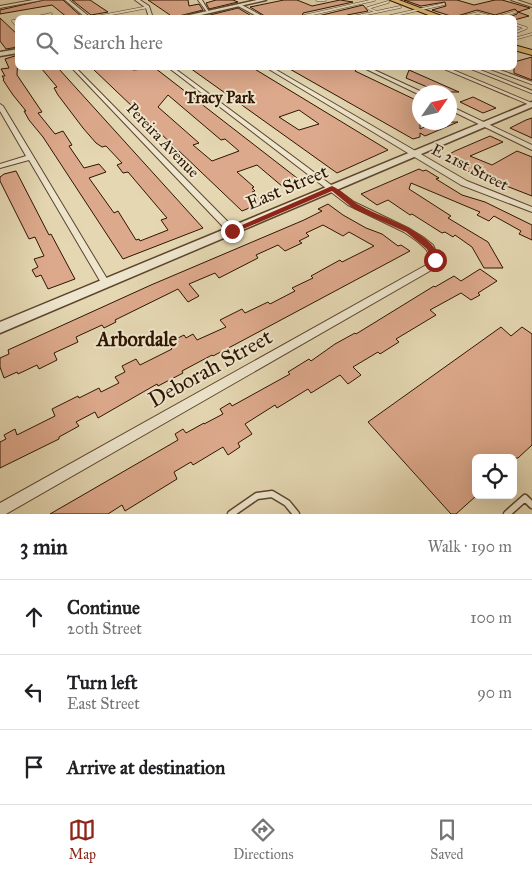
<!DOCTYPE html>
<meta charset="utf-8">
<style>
body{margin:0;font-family:"IM FELL Great Primer",serif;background:#f6f6f6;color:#202124}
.controls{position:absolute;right:15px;bottom:15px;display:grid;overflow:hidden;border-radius:8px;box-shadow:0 5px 20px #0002}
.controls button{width:45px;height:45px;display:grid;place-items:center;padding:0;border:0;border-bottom:1px solid #e0e0e0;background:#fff;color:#202124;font:25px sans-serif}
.compass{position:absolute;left:412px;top:85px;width:45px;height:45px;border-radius:50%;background:#fff;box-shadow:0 5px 20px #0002;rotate:56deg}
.stop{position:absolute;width:15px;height:15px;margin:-11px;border:4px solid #8f2418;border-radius:50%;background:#fff}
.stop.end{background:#8f2418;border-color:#fff;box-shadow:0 1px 5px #0008}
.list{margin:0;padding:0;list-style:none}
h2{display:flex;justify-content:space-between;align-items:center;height:65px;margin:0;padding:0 20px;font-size:21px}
h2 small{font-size:16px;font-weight:400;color:#757577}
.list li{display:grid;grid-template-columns:32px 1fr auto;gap:15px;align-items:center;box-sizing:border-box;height:75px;padding:0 20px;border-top:1px solid #e0e0e0}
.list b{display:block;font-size:19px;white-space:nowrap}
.list p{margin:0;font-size:16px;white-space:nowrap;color:#757577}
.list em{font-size:16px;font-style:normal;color:#757577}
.icon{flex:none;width:28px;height:28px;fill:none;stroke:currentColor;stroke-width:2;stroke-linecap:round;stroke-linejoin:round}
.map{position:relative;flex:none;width:532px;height:514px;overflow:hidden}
.search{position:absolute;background:#fff;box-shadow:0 5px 20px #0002;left:15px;right:15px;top:15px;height:55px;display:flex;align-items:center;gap:12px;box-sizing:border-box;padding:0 18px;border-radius:8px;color:#757577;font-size:19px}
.sheet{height:290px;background:#fff}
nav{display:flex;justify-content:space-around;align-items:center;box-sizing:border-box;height:70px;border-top:1px solid #e0e0e0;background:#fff;font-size:14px;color:#757577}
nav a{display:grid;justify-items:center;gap:2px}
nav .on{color:#8f2418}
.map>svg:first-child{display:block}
</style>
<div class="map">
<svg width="532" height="514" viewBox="0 0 532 514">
<rect width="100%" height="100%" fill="#e4d7b2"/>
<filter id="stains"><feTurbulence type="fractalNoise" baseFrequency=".004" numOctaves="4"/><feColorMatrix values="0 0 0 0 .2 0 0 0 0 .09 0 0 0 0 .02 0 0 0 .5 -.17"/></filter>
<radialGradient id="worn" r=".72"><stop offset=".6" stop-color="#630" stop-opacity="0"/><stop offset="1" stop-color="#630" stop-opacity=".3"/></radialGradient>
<path fill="#dda98c" stroke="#2e1400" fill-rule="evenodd" d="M44,0H63L83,18H68L52,5L0,14V10Z
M72,0H90L108,12L91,15Z
M148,0H188L189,6L199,4L203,10L171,18L170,15Z
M216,0H233L238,2L209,9L206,3Z
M284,0H297L312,6L340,0L353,2L303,13L302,18H268L250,7Z
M404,0H457L474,5L495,0H502L530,8L518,12L529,16L514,20V18H506L517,14L518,12L515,9L495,15L477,10L454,17L432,10L446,6L445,2L421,6Z
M363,5L368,11L347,15L345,18H310Z
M238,8L255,18H198Z
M0,18L18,35V47L6,49L0,41Z
M18,55L17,75L42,112L38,113L55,134L63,131L72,145L69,146L84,168L99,164L106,172L89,178L114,213L118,211L136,240L139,239L140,241L168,230L161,220L167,218L128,172L123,173L117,165L122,163L106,146L102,147L96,143L83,128L58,95L54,88L57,87L41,68H58L203,228L123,259L43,137L29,120L24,111H26L13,95L3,80L4,79L2,76H5L1,69L9,68L5,59Z
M532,57V80L514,73V62Z
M92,68H133V70L155,68L306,185L289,192L257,165L237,172L254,187L252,188L255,191L252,192L264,202L242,211ZM168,95L221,140L225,139L239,151L212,161L193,145L199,143L158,107Z
M190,68H253L388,150L337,173ZM299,110L319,124L299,130L279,117Z
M288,68H357L355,71L420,102V129L436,122H458L425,136L420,133V137L413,139Z
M409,70L459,92H439L406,78Z
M473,97L496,108L483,113L460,102Z
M532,118V138L510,128L526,120Z
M490,136L503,142L470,156L492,165L517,151L532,157V196L460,168L445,159L448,158L446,156L455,151Z
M419,169L423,171L426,170L439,178L436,179L462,195L485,202L532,225V240L519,234L521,231L494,216L489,221L477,215L480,212L411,183L409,189L451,216L448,218L488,242L503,268H484L472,247L455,235L453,237L445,232L442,233L412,214L410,215L388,200L377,205L361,194Z
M16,171L49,235L51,234L75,279L48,289L41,275L36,277L32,270L38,267L34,259L44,256L35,237L29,239L0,181V177L4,174Z
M328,204L343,215L366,228L382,234L398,246L401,245L410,251L236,344L213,356L212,355L182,371L183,373L158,386L157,384L98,418L95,412L76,422L79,426L59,437V439L0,468V442L6,439L4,435L15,429L17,435L55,416L52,409L78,396L79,398L99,388L101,392L119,383L115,377L125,372L122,366L136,359L140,365L172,349L168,343L184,335L186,338L193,334L197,340L226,327L220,320L242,309L245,313L268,302L270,304L295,291L292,288L313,278L311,276L340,260L342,262L374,246L349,232L343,236L323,225L306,233L309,236L299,241L302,243L285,251L278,245L256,255L258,258L219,278L215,273L189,284L199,296L188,302L178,289L115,320L116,322L104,328L102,325L76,337L78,342L54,353L57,360L39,369L37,365L18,374L17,372L4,378L0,367V358L9,354L8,350L151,285L304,220L322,211L318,209Z
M480,269L497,281L478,293L480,295L471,300L461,293L430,310L436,315L396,339L399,342L380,354L378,352L353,367L361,375L348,384L340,375L311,393L308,389L277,408L275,405L245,424L252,434L238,443L240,447L228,455L223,447L193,465L191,462L174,472L177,479L125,511L122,505L108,514H50L178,440L175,434L183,429L186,433L204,423V424L223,414L220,409L230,403L232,406L290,374L288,372L309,359L311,361L335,344L355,333L356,334L434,286L435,287L454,276L461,281Z
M501,327L511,336L522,327L532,334V445L518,458H476V496L456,514H451L368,422Z"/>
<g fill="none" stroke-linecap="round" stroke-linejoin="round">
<g stroke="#5c452c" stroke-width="3">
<path id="service-far2" d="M317,0H325
M376,12L368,8L388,2
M304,16L374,0
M33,18L51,14
M91,18L148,7
M348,18L400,7
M382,18L444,4
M457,18L478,13L495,18L515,12
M18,20L13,21L18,27
M514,24L526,28L514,33
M514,39L532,34"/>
</g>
<g stroke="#5c452c" stroke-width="4.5">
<path id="service-far1" d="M445,68L531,104
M472,68L532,92
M491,68L532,83"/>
</g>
<g stroke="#5c452c" stroke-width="9">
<path id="service" d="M231,514L257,496L272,494L287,503L296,514
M507,514L525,498L532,505"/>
</g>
<g stroke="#5c452c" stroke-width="2">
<path id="minor" d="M33,0H42L0,8V6Z
M65,0H69L91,18H86Z
M135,0H140L149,6L153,18H149L146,8Z
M198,0H202L209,12H207Z
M511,0H517L532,5V7Z
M239,4H240L266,18H260L238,6Z
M72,68H76L235,229L236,231L235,233H229Z
M169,68H174L189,79L354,202L410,229L423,237L433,245L438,256L435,268L6,514H0V503L428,264L430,256L426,249L417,241L404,232L348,205Z
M267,68H273L467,181L532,207V212L461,185Z
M364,68H370L422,92L418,94Z
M0,104L3,106L109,282L111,284L109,286H103L29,160L0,168V164L26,156L0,111Z
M450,106L532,145V150L450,110Z"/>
</g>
<g stroke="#5c452c" stroke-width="3">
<path id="tertiary" d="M257,0H266L188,18H176Z
M18,49V53L0,56V52Z
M532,102V107L0,333V322Z"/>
</g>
<g stroke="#2e1400" stroke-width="2">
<path id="primary" d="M390,0H399L447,18H436Z
M514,45L532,50V55L514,50Z"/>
</g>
<use href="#service-far2" stroke="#ede5cd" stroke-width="2"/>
<use href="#service-far1" stroke="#ede5cd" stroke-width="2.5"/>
<use href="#service" stroke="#ede5cd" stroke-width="6"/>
<use href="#minor" fill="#ede5cd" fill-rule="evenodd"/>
<use href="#tertiary" fill="#ede5cd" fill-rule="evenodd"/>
<use href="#primary" fill="#e2bc79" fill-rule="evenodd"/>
</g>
<path fill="#8f2418" d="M332,186C343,191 351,201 361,206C388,221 422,227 439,254L438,262H432L427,249L406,232L354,209L332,191L234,233L228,231Z"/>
<g text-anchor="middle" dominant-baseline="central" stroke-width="4" stroke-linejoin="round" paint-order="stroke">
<g font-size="16" font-weight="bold" fill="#2e1400" stroke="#ede5cd">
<text x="220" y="97">Tracy Park</text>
</g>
<g font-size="16" fill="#2e1400" stroke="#ede5cd">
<text transform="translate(163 140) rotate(46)">Pereira Avenue</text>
<text transform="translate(470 167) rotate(27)">E 21st Street</text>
</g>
<g font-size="19" fill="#2e1400" stroke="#ede5cd">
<text transform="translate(287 187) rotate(-23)">East Street</text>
</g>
<g font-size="20" font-weight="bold" fill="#2e1400" stroke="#ede5cd">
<text x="137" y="339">Arbordale</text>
</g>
<g font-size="22" fill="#2e1400" stroke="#ede5cd">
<text transform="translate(210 368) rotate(-29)">Deborah Street</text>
</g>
</g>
<rect width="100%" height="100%" filter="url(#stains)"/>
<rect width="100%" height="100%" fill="url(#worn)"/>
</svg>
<div class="controls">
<button><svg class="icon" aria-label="locate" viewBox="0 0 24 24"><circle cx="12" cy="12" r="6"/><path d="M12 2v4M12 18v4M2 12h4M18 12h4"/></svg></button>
</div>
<svg class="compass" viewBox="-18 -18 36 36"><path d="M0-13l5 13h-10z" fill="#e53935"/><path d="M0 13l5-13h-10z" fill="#757577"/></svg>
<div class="stop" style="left:435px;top:260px"></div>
<div class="stop end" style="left:232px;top:231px"></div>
<div class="search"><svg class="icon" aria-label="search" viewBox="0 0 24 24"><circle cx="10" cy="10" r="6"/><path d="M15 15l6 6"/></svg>Search here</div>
</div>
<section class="sheet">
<h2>3 min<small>Walk · 190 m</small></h2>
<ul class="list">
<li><svg class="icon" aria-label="ahead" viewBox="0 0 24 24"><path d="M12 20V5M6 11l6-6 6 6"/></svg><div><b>Continue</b><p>20th Street</p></div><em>100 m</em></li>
<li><svg class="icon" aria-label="left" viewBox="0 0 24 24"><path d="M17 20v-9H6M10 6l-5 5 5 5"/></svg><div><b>Turn left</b><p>East Street</p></div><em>90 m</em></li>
<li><svg class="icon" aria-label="arrive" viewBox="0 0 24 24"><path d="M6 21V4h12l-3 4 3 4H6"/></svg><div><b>Arrive at destination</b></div></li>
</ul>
</section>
<nav>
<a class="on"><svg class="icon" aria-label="map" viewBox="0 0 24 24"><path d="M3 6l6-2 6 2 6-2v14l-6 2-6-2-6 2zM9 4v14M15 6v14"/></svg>Map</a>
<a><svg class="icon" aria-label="directions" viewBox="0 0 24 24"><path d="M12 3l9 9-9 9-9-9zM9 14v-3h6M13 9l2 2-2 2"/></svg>Directions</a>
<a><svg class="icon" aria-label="saved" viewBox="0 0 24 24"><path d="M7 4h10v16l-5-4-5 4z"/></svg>Saved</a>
</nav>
